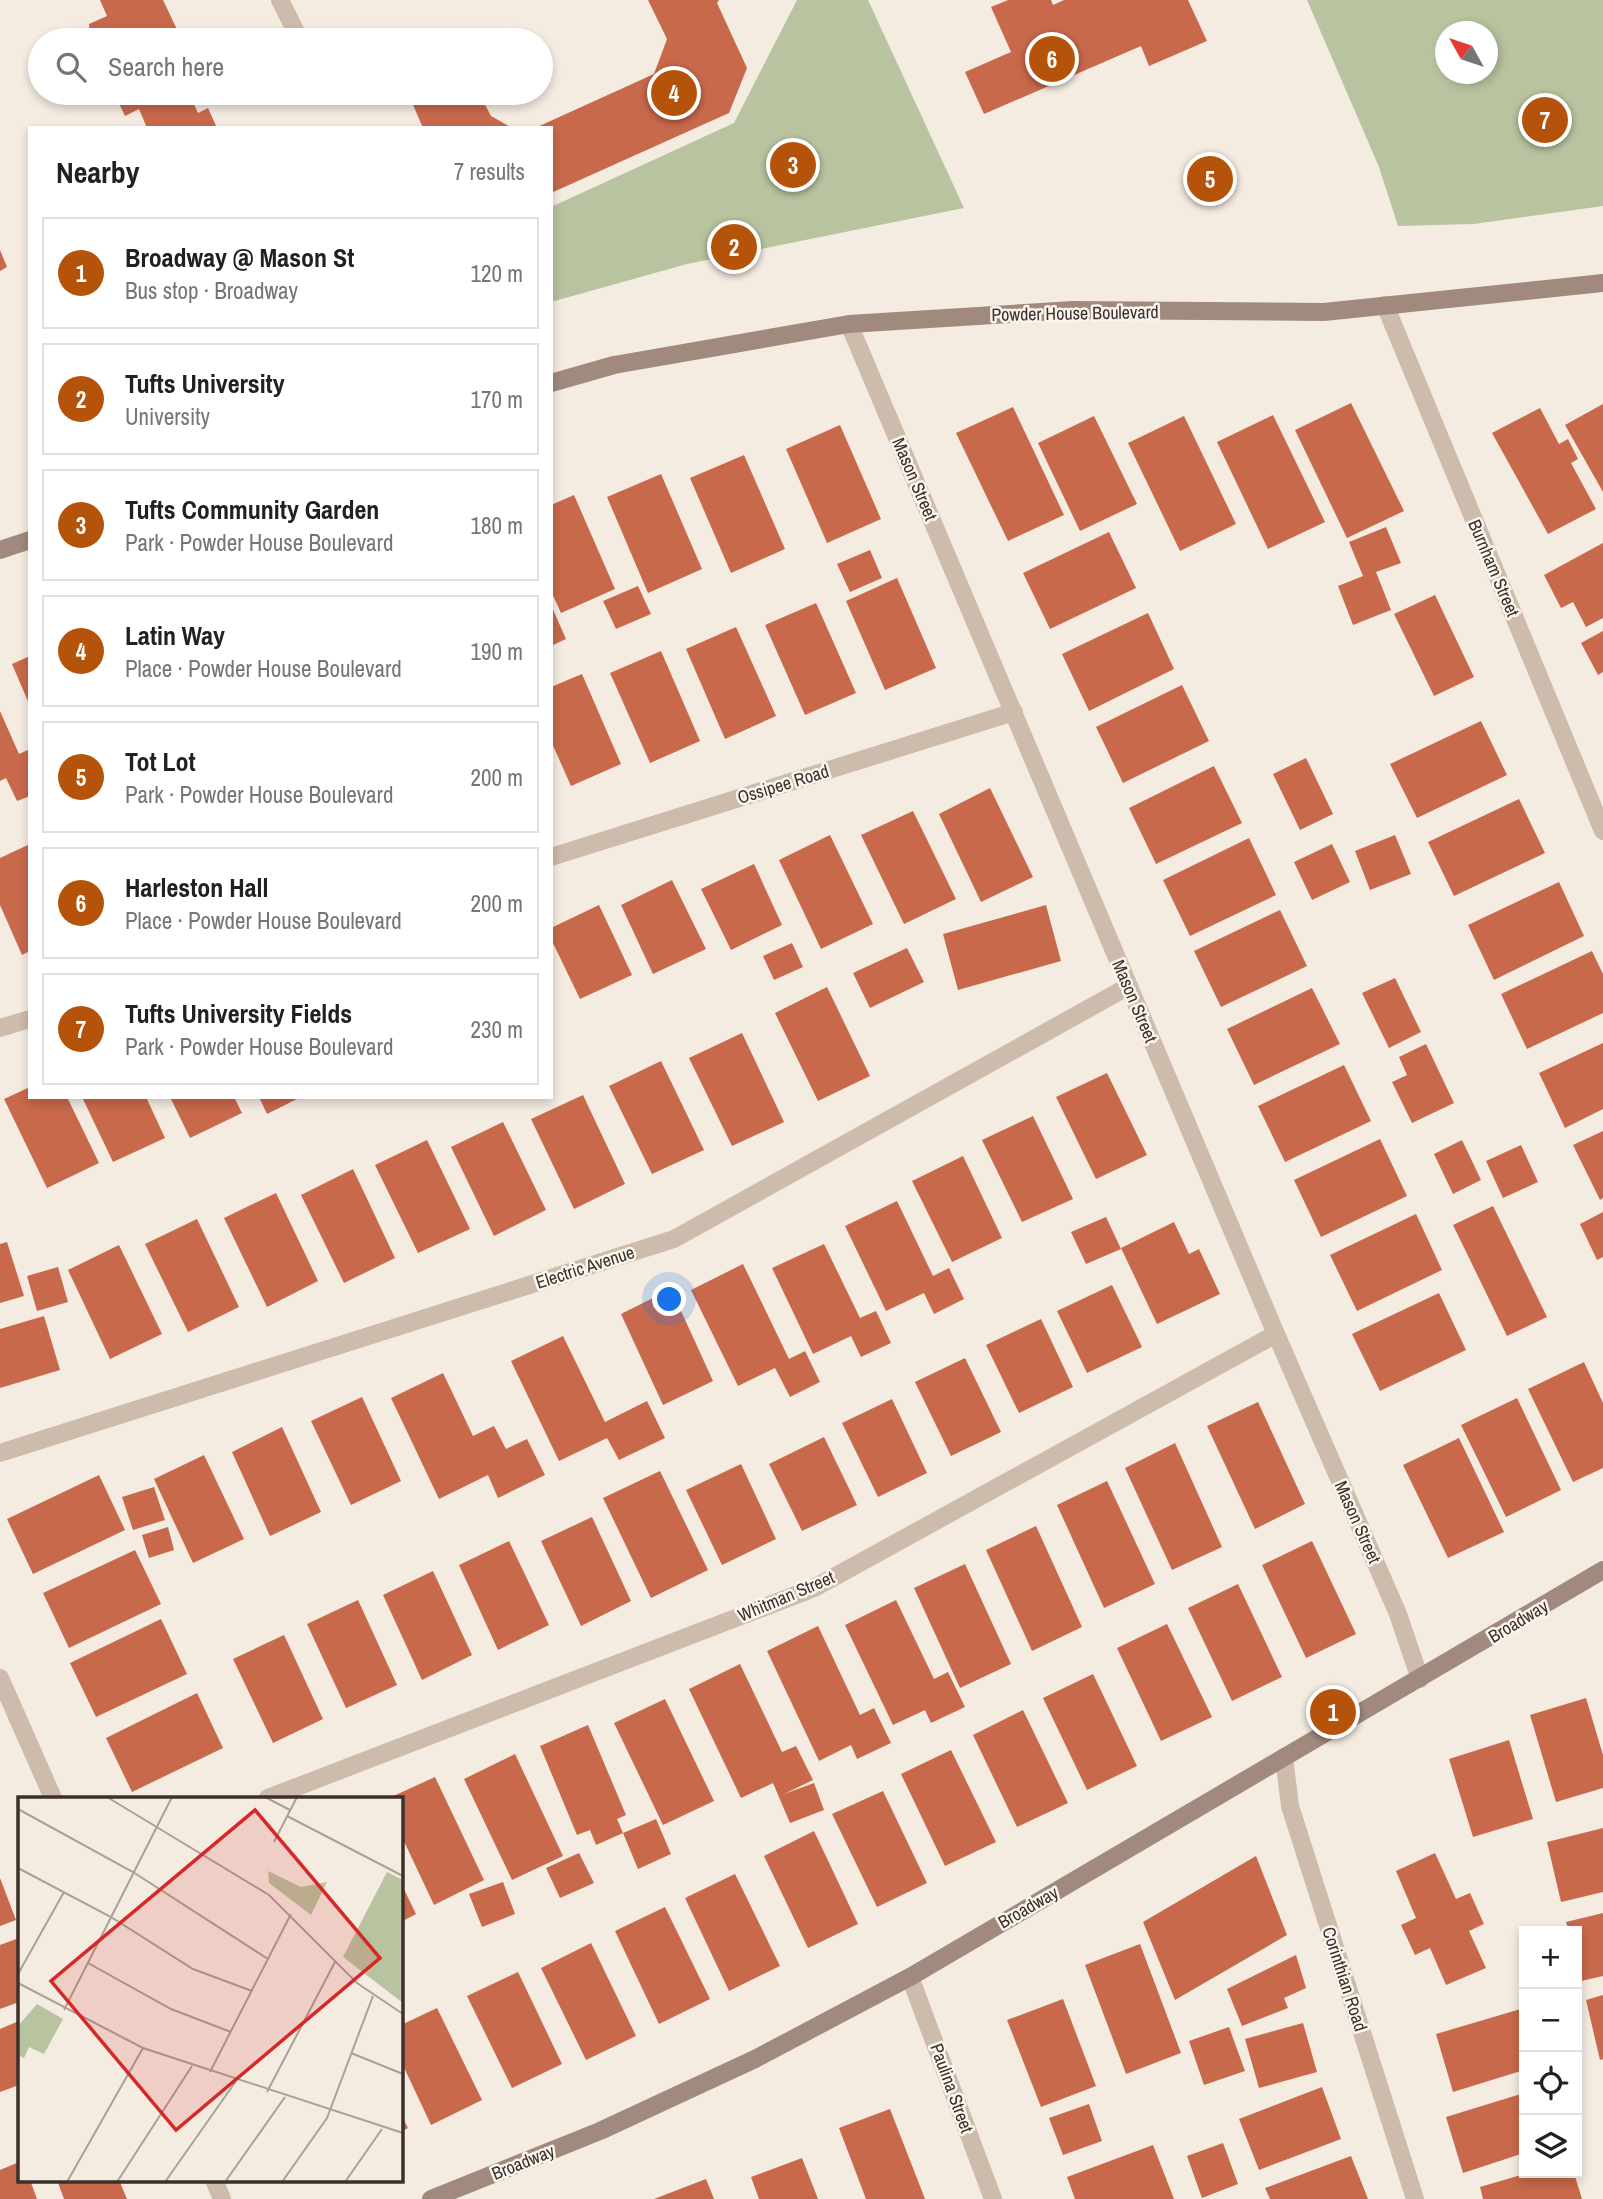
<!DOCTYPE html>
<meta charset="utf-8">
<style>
body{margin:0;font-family:"Archivo Narrow",sans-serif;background:#f2f2f2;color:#202124}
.controls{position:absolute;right:21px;bottom:21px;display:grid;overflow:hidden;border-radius:0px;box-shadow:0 4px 10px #0003}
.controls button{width:63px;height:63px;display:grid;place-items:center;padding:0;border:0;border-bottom:2px solid #e0e0e0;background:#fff;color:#202124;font:35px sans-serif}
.compass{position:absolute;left:1435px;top:21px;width:63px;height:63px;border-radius:50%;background:#fff;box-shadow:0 4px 10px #0003;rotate:310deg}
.you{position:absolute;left:670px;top:1300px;width:24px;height:24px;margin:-18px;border:5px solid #fff;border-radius:50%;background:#1a73e8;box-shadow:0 0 0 10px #1a73e833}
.badge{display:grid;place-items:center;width:46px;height:46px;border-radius:50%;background:#b45309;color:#fff;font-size:23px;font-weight:700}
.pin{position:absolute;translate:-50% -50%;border:4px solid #fff;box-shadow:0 2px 7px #0006}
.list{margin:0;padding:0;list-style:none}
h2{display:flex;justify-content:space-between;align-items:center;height:91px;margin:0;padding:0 28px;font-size:30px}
h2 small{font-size:23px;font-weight:400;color:#757577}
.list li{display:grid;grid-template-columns:46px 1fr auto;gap:21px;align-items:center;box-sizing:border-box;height:112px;margin:0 14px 14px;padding:0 14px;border:2px solid #e0e0e0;border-radius:0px}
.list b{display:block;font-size:26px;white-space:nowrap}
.list p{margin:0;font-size:23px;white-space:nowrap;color:#757577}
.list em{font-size:23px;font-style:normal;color:#757577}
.icon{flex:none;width:38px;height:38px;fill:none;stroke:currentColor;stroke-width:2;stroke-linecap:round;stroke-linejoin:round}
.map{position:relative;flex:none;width:1603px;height:2199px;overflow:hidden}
.search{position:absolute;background:#fff;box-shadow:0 4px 10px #0003;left:28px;top:28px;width:525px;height:77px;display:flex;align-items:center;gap:18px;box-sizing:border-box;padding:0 24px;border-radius:38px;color:#757577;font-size:26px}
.panel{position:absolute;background:#fff;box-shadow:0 4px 10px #0003;left:28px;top:126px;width:525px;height:973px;border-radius:0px}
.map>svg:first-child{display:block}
</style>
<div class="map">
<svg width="1603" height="2199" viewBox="0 0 1603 2199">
<rect width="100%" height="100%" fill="#f4ebe1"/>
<path fill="#b8c4a0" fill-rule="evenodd" d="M797,0H868L964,208L687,264L551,302V207L734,123Z
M1307,0H1603V206L1474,224L1398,226L1379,167ZM1446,32H1488V74H1446Z"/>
<path fill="#c8694b" d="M100,0H163L182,40H90L89,24L107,16Z
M648,0H719L717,3L747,68L729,113L551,193V128H535L654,74L667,39Z
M1008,0H1051L1053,5L1064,0H1188L1207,41L1149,66L1141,46L984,114L965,72L1011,52L991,7Z
M114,93H189L198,113L208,108L217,128H147L139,109L125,116Z
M408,93H479L491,116L512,128H423Z
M0,250L7,267L0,271Z
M1351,403L1404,511L1347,538L1295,430Z
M1603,404V492L1565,425Z
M1013,407L1064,515L1008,541L956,433Z
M1540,408L1559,444L1568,439L1578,459L1571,463L1596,509L1548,534L1492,433Z
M1273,415L1325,522L1268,549L1217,442Z
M1094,416L1137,504L1080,531L1038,443Z
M1184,416L1236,524L1180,551L1128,443Z
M840,425L881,519L827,543L786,449Z
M744,455L785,549L731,573L690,478Z
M661,474L702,569L648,593L607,497Z
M574,495L615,589L561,613L551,591V505Z
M1386,527L1401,563L1376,572L1391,610L1353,625L1338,586L1363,576L1349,542Z
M1109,532L1136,588L1050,629L1023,573Z
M1603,543V618L1586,627L1573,602L1561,608L1544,575Z
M870,550L882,578L850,592L837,564Z
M897,578L936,668L885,690L846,601Z
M638,586L651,614L616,629L603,601Z
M1435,595L1474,677L1434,696L1394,614Z
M816,603L856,693L805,715L765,625Z
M551,605L566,639L551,646Z
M1148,613L1174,669L1089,711L1062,654Z
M736,627L776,716L725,739L686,649Z
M1603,631V672L1598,675L1581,643Z
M661,651L700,741L650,763L610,673Z
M30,656V706L12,664Z
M582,674L621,764L571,786L551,741V687Z
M1182,685L1209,741L1123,783L1096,727Z
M0,711L19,754L30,749V796L17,801L6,778L0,781Z
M1481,721L1507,775L1417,818L1390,764Z
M1306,758L1333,814L1300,830L1273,774Z
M1214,766L1242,823L1156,864L1129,808Z
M990,788L1033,877L981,902L939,814Z
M1519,799L1545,853L1454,896L1428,842Z
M913,811L956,899L904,924L861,835Z
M830,835L873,924L821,949L779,860Z
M1395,835L1411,874L1370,890L1355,851Z
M1249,838L1276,895L1190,936L1163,880Z
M30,844V951L22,955L0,905V858Z
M1332,844L1350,882L1312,900L1294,862Z
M754,864L782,925L731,950L701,889Z
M672,880L706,949L653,974L621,905Z
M1559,882L1584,936L1494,980L1468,925Z
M599,905L632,975L580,999L551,939V928Z
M1046,905L1061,961L958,990L943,934Z
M1280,910L1307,966L1221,1007L1194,951Z
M792,943L803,967L774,980L763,956Z
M907,948L924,982L870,1008L853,973Z
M1592,951L1603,974V1013L1527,1049L1501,994Z
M1395,978L1421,1032L1389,1048L1362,993Z
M827,987L870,1076L818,1101L775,1013Z
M1312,988L1340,1044L1254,1085L1227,1029Z
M742,1033L784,1122L732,1146L689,1058Z
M1603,1043V1109L1565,1128L1539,1073Z
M1426,1044L1454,1103L1412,1123L1392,1082L1407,1075L1399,1057Z
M661,1061L704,1150L652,1174L609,1086Z
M1344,1065L1371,1121L1285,1162L1258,1106Z
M1107,1073L1147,1155L1096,1179L1056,1097Z
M30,1087V1097H67L99,1163L47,1188L4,1099Z
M583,1095L625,1184L574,1209L531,1119Z
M82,1097H146L165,1138L113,1162Z
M170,1097H234L242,1113L190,1138Z
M259,1097H301L267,1114Z
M1033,1116L1073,1199L1022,1222L982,1140Z
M503,1122L546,1210L494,1236L451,1147Z
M1603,1131V1198L1600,1200L1573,1145Z
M1380,1139L1407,1196L1321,1237L1294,1180Z
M427,1140L470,1229L418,1253L375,1165Z
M1462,1140L1481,1180L1453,1194L1434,1154Z
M1521,1145L1538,1182L1503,1198L1486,1161Z
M963,1156L1002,1238L952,1262L912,1181Z
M353,1169L395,1258L344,1283L301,1195Z
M276,1193L318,1281L267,1307L224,1218Z
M897,1201L933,1276L949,1268L964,1299L934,1314L924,1293L886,1311L845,1226Z
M1493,1206L1547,1317L1507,1336L1453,1225Z
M1603,1212V1257L1597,1260L1580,1224Z
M1416,1214L1442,1270L1357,1311L1330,1255Z
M1106,1217L1121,1249L1086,1264L1071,1232Z
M197,1219L239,1307L188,1332L145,1244Z
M1174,1222L1189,1254L1199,1249L1220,1294L1157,1324L1121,1248Z
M7,1242L24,1296L0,1303V1244Z
M824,1244L860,1318L876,1311L891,1343L861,1357L851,1336L813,1354L772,1268Z
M119,1245L162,1334L110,1359L68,1270Z
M743,1264L789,1359L805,1351L820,1382L790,1397L775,1368L738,1386L691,1290Z
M58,1267L68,1302L37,1311L27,1276Z
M1112,1285L1142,1347L1087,1373L1057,1311Z
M671,1289L713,1381L663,1405L621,1314Z
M1439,1293L1466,1350L1380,1391L1352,1334Z
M44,1316L60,1370L0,1388V1329Z
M1041,1319L1073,1387L1019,1413L986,1345Z
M563,1336L605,1422L647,1401L665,1438L619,1460L607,1438L559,1461L511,1361Z
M965,1358L1001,1432L951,1456L915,1382Z
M1584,1362L1603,1403V1468L1573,1482L1528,1389Z
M443,1373L473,1436L494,1426L506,1449L527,1439L545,1475L498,1498L488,1475L439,1499L391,1398Z
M362,1397L401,1481L351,1505L311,1421Z
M1517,1398L1561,1490L1506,1517L1461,1425Z
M892,1399L927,1473L878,1497L842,1423Z
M1258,1402L1305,1504L1255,1529L1207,1426Z
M282,1427L321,1512L270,1536L232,1452Z
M824,1437L857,1505L802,1531L769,1464Z
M1459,1438L1504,1532L1448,1558L1403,1465Z
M1175,1443L1222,1547L1172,1570L1125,1468Z
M204,1455L244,1539L193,1563L154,1479Z
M741,1464L776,1539L722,1565L686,1490Z
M660,1471L708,1570L651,1598L603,1498Z
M99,1475L125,1530L33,1574L7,1519Z
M1107,1481L1155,1584L1104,1608L1057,1505Z
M154,1487L165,1520L133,1530L122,1497Z
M592,1517L631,1601L581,1626L541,1541Z
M1036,1526L1082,1627L1032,1651L986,1550Z
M168,1527L174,1550L149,1558L142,1535Z
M509,1541L549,1625L498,1650L459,1565Z
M1312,1541L1356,1634L1306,1658L1262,1565Z
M135,1550L161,1604L69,1648L43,1593Z
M965,1564L1011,1664L960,1688L914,1588Z
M433,1571L472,1655L422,1680L383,1595Z
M1238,1584L1282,1677L1232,1701L1188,1608Z
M358,1600L397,1685L346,1708L307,1624Z
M896,1600L934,1679L948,1672L965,1707L931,1723L925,1710L893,1725L845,1625Z
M161,1619L187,1674L96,1717L70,1663Z
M1167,1624L1212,1717L1161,1741L1117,1648Z
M818,1626L860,1715L874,1708L891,1743L857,1759L851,1745L819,1761L767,1651Z
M284,1635L323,1719L273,1743L233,1659Z
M740,1664L782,1752L796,1746L813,1780L784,1794L814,1783L824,1810L790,1823L773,1783L741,1798L689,1689Z
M1093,1674L1137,1766L1087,1790L1043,1698Z
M197,1693L223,1748L132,1792L106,1738Z
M1586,1698L1603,1755V1788L1556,1802L1530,1715Z
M665,1699L714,1801L663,1825L614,1723Z
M1023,1710L1068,1803L1017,1827L973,1735Z
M588,1725L626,1815L617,1819L623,1833L656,1819L671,1854L638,1869L623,1833L596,1845L590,1830L577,1835L540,1746Z
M1509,1740L1533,1819L1473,1837L1449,1759Z
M951,1750L996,1842L945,1866L901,1774Z
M515,1754L563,1856L512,1880L464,1779Z
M435,1777L484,1880L434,1905L401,1835V1798H389Z
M883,1791L927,1883L877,1907L832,1814Z
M1603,1828V1892L1561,1902L1547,1842Z
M814,1831L858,1924L808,1948L764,1856Z
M579,1853L594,1883L560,1898L546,1868Z
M1435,1853L1456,1899L1470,1893L1484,1924L1469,1931L1486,1968L1446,1985L1430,1948L1415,1955L1401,1925L1416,1918L1396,1871Z
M1256,1856L1287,1935L1175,2000L1143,1922Z
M735,1874L780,1966L729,1991L685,1898Z
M0,1878L16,1920L0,1926Z
M503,1882L515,1914L482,1927L469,1894Z
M401,1883L416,1914L401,1922Z
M665,1907L710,1999L659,2024L615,1931Z
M1603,1913V1976L1581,1981L1577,1965V1931H1569L1566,1922Z
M19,1938V2002L0,2009V1945Z
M591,1943L636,2036L586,2060L541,1968Z
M1140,1944L1181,2053L1126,2074L1085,1965Z
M1296,1955L1306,1988L1284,1998L1288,2008L1242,2026L1227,1989Z
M518,1972L562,2064L512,2088L467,1996Z
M1603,1995V2059L1600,2060L1586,2000Z
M1063,1999L1096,2086L1041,2107L1007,2020Z
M437,2008L482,2100L431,2125L401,2061V2025Z
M1524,2008V2070L1453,2092L1436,2034Z
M19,2021V2085L0,2092V2029Z
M1303,2023L1317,2072L1259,2088L1245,2039Z
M1229,2027L1245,2071L1204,2085L1189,2041Z
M1322,2087L1341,2139L1259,2170L1239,2119Z
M1524,2093V2153L1463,2173L1446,2117Z
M1089,2104L1102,2141L1063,2155L1049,2118Z
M890,2109L925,2199H866L839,2128Z
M401,2114L408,2128L401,2132Z
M1223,2143L1238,2184L1202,2198L1187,2156Z
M1153,2145L1174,2199H1075L1067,2177Z
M1351,2156L1368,2199H1270L1265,2188Z
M802,2158L818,2199H759L751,2177Z
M19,2162V2180H30L37,2199H0V2170Z
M1528,2173H1574L1582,2199H1483L1480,2187Z
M706,2179L714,2199H654Z
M57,2180H119L127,2199H64Z"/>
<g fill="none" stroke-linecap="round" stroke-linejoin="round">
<path stroke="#cdbbac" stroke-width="18" d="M280,0L300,40
M1385,305L1603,831
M849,324L1276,1334L1398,1614L1420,1679
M551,857L1014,712
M0,1028L30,1019
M0,1453L674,1239L1129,986
M0,1678L53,1798
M1284,1757L1290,1806L1415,2199
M268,1798L814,1588L1276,1334
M910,1977L993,2199
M214,2180L222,2199"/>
<path stroke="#a18a7d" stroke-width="18" d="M551,383L614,365L849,324L1073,310L1324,312L1603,283
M0,550L30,540
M431,2199L600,2131L755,2059L910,1977L1603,1570"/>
</g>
<g text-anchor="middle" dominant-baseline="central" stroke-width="5" stroke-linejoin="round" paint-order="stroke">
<g font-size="18" fill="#3b302b" stroke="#fbf5ee">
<text transform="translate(1075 313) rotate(-1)">Powder House Boulevard</text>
<text transform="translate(915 479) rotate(67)">Mason Street</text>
<text transform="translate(1494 568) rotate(67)">Burnham Street</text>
<text transform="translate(783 784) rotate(-17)">Ossipee Road</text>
<text transform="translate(1135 1001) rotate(67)">Mason Street</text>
<text transform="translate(585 1267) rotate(-18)">Electric Avenue</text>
<text transform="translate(1358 1522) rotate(66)">Mason Street</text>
<text transform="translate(786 1596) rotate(-23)">Whitman Street</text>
<text transform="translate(1518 1621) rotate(-31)">Broadway</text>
<text transform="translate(1028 1907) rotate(-30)">Broadway</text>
<text transform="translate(1345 1979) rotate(72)">Corinthian Road</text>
<text transform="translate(952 2088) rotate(70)">Paulina Street</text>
<text transform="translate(523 2162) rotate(-22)">Broadway</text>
</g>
</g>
<g transform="translate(18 1797)">
<rect width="385" height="385" fill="#f4ebe1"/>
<path d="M250,74L283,90L309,85L293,118L251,86ZM369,75L385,83V206L325,160ZM19,207L45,222L26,257L11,250L6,261L0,258V229Z" fill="#b8c4a0"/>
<path fill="none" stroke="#aaa098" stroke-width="2" d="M89,0L251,98L339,186L385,217M247,0L272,13M0,12L115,75L250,162M269,19L385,79M256,45L279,0M0,71L93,120L175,172L234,194M70,166L153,212L213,235M0,177L46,95M0,186L125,251L385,336M46,213L154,0M333,256L385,277M192,275L273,117M249,295L317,165M49,385L125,251M99,385L174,269M147,385L218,284M207,385L267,300M264,385L309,321L355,199M327,385L364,332"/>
<path fill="#d62828" fill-opacity="0.15" stroke="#d62828" stroke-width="3.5" d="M237,13L362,161L158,333L33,184Z"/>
<rect width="385" height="385" fill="none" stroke="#3b302b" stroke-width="3.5"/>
</g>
</svg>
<div class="controls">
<button>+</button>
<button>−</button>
<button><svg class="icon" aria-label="locate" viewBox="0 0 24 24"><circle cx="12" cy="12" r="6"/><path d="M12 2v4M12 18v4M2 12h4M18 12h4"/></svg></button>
<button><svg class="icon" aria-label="layers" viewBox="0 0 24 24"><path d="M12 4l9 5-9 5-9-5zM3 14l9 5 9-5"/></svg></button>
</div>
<svg class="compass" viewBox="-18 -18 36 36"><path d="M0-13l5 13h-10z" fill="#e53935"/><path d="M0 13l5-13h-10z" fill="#757577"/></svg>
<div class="you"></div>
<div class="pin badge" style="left:1333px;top:1712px">1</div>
<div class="pin badge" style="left:734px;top:247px">2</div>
<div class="pin badge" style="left:793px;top:165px">3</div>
<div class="pin badge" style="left:674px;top:93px">4</div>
<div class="pin badge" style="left:1210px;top:179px">5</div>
<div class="pin badge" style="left:1052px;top:59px">6</div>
<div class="pin badge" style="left:1545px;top:120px">7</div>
<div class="search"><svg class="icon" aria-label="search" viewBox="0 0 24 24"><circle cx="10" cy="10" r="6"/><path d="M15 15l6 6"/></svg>Search here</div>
<section class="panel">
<h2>Nearby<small>7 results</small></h2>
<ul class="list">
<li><span class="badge">1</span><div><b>Broadway @ Mason St</b><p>Bus stop · Broadway</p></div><em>120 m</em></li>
<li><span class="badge">2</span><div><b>Tufts University</b><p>University</p></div><em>170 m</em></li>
<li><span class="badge">3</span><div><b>Tufts Community Garden</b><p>Park · Powder House Boulevard</p></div><em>180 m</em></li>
<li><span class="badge">4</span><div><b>Latin Way</b><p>Place · Powder House Boulevard</p></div><em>190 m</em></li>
<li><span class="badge">5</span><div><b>Tot Lot</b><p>Park · Powder House Boulevard</p></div><em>200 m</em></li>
<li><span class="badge">6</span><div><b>Harleston Hall</b><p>Place · Powder House Boulevard</p></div><em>200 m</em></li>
<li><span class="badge">7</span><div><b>Tufts University Fields</b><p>Park · Powder House Boulevard</p></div><em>230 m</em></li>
</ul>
</section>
</div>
